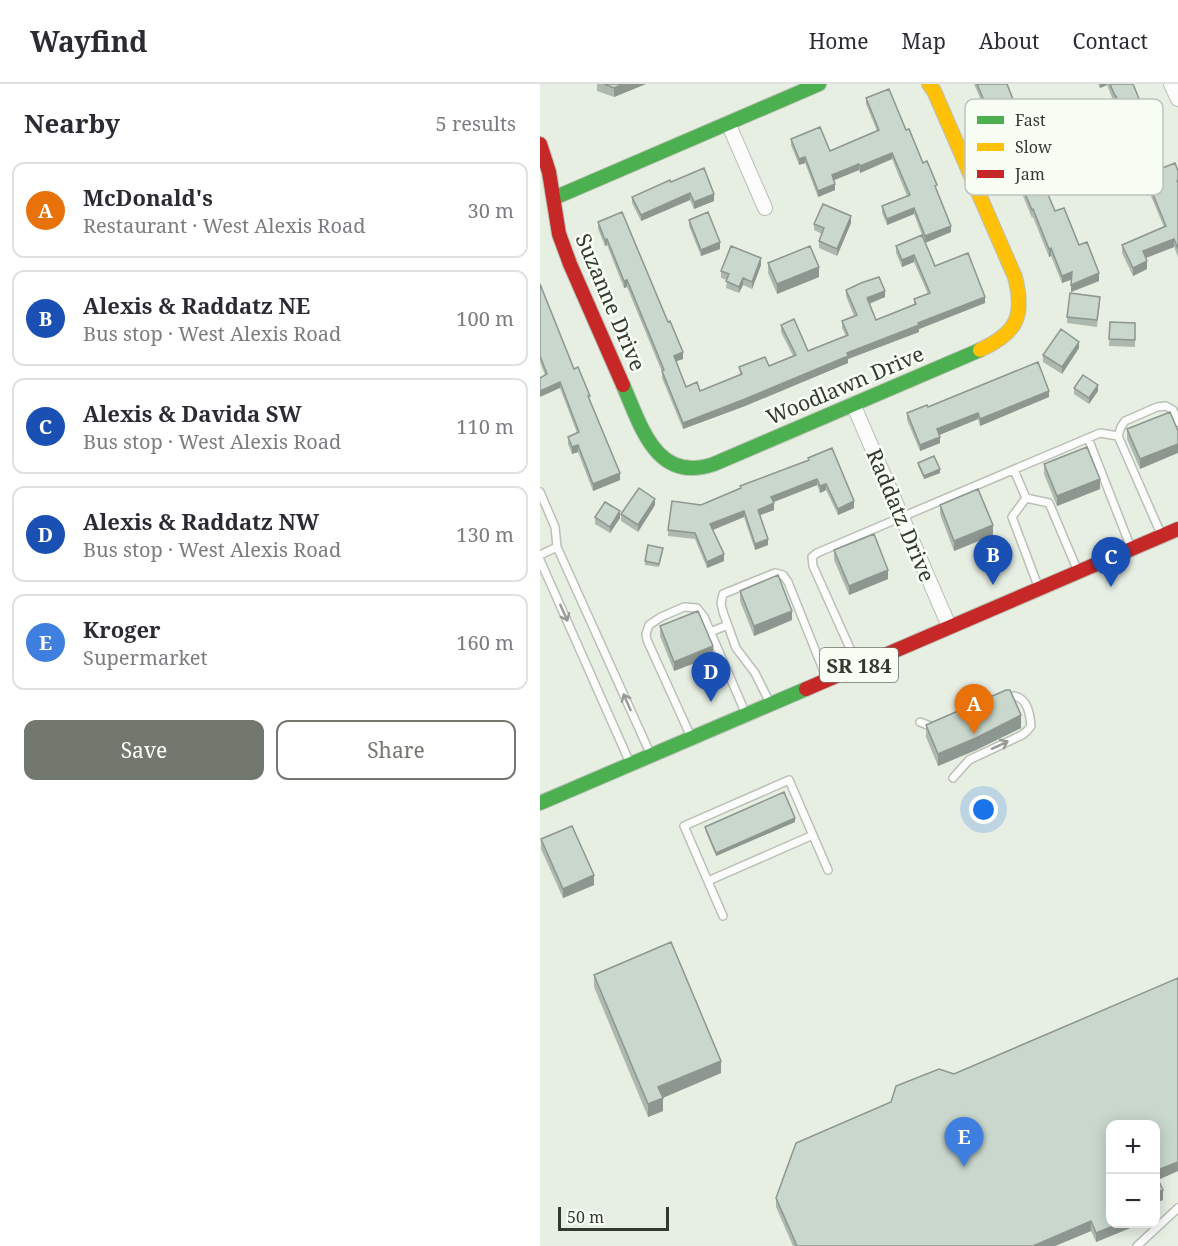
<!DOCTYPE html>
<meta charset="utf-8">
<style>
body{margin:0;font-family:"Noto Serif",serif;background:#f7f7f7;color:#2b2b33}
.controls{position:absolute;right:18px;bottom:18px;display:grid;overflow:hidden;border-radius:12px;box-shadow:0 3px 15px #0003}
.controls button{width:54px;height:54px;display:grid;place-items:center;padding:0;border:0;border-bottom:2px solid #e1e1e2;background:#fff;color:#2b2b33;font:30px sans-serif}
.scale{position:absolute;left:18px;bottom:15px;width:111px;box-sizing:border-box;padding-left:6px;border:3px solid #343930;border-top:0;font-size:16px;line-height:21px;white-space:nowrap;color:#343930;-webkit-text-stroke:4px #f8fef4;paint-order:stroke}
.you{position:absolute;left:444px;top:726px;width:21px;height:21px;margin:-15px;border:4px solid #fff;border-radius:50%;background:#1a73e8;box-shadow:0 0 0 9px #1a73e833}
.badge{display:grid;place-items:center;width:39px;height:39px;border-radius:50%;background:#73786e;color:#fff;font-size:20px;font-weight:700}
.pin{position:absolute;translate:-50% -50px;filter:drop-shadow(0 2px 3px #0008)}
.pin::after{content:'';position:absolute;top:32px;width:21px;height:18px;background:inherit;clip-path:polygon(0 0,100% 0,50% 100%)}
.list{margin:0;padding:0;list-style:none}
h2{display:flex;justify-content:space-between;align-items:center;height:78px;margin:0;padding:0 24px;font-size:26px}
h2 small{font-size:20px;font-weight:400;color:#7c7c81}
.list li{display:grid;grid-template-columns:39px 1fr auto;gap:18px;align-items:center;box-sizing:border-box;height:96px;margin:0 12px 12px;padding:0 12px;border:2px solid #e1e1e2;border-radius:12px}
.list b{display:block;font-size:22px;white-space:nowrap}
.list p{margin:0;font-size:20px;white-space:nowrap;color:#7c7c81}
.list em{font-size:20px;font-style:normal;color:#7c7c81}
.actions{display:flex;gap:12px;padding:18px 24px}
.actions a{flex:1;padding:14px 0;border:2px solid #73786e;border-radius:12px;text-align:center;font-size:21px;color:#73786e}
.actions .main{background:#73786e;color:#fff}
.map{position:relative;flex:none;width:638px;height:1162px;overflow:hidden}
header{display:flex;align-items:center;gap:36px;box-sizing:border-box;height:84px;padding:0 30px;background:#fff;border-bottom:2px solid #e1e1e2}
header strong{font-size:28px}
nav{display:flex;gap:33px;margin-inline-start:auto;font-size:21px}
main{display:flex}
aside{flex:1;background:#fff}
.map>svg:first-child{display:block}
</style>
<header>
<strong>Wayfind</strong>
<nav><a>Home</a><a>Map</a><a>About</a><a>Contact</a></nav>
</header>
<main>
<aside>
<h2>Nearby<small>5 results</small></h2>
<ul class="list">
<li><span class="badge" style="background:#e8710a">A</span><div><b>McDonald's</b><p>Restaurant · West Alexis Road</p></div><em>30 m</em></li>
<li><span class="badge" style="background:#1a4fb4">B</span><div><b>Alexis &amp; Raddatz NE</b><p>Bus stop · West Alexis Road</p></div><em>100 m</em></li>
<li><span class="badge" style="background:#1a4fb4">C</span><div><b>Alexis &amp; Davida SW</b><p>Bus stop · West Alexis Road</p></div><em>110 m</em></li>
<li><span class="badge" style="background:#1a4fb4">D</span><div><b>Alexis &amp; Raddatz NW</b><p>Bus stop · West Alexis Road</p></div><em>130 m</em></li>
<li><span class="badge" style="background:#3f7fe0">E</span><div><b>Kroger</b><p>Supermarket</p></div><em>160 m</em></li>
</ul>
<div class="actions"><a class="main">Save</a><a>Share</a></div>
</aside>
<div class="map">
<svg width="638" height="1162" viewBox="0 0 638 1162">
<rect width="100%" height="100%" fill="#e7eee2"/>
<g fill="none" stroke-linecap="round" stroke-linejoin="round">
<g stroke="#bac0b5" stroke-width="10">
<path id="lane" d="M548,354L591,464
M474,386L486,414
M0,408L15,443L17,463L0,471
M621,450L578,352L581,343L585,337L617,323L626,322L633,326L638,338
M17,463L110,669
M0,476L90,679
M498,502L472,433L486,414L509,419L537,485
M170,548L188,541
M317,580L273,482L272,473L277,469L560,349L578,352
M229,617L215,589L196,564L183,528L181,519L183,510L235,489L243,491L248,498L286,593
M380,638L395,644
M151,653L107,556L106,550L109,541L121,533L144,523L157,524L164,533L205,628
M413,694L429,676L482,651L487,647L491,642C490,631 488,615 475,612C472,612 469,613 465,613
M168,797L273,751
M183,832L144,742L249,696L288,786
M597,1162L638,1124"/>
</g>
<g stroke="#bac0b5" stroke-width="16">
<path id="street" d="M631,0L638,15
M188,39L225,124
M313,320L409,542"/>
</g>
<g stroke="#bac0b5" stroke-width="16">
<path id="fast" d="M14,114L279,0
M83,301C101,342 116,400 174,380L440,266
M0,719L266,605"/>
</g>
<g stroke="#bac0b5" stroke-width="16">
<path id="slow" d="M389,0L394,7L475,193C485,232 477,249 440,266"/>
</g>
<g stroke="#bac0b5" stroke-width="16">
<path id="jam" d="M0,60L9,88L19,150L30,180L83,301
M266,605L638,445"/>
</g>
<use href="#lane" stroke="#fbfcfb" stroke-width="7"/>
<use href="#street" stroke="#fbfcfb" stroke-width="14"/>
<use href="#fast" stroke="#4caf50" stroke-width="14"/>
<use href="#slow" stroke="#ffc107" stroke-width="14"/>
<use href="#jam" stroke="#c62828" stroke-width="14"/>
</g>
<path fill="#adb9af" d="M57,0H106L74,13L57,7Z
M434,0H467L485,46L502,84L485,90L479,77L469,81Z
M558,0H593L615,63L597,70L576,20L575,21L567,1L560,4Z
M326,14L366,46L397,107L411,148L385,159L374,130L347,141L342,129V122L367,112L352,75L320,89L319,86L294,96L295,106L278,113L265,79L259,81L251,61V55L290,67L337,47L326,20Z
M638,87V173L634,163L606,174L607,185L593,192L582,169V161L624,143L605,98V91Z
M479,95L515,127L539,161L559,197L531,208V196L522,199L511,172L509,173L493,133L492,134L479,102Z
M131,98L174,117L154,125L150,116L101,137L92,119V113Z
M149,136L180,165L161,172L149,142Z
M58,138L143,275L136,277L146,303L160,307L200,291L199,283L229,282L253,272L241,248V241L268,267L306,252L302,244V237L314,232L306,212V206L345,213L330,220L336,236L374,220V215L388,210L374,178L362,183L356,169V162L395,182L445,219L379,245V248L308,275V279L205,322L143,345L122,294V288L87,203L84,204L67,161L65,162L58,145Z
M311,139L297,172L279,164V157L282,150L274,146V140Z
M228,179L279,193L237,210L228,189Z
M221,181L212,205L203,201L199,209L186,204L187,196L181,194V187Z
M0,200L34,285L50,316L80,396L53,407L38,368L32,370L28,360V353L37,349L20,304L5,291L0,278Z
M560,219L557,243L527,239V233Z
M570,238L595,239V263L569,262Z
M539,264L522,290L503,278V271Z
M534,304L558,307L549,320L534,310Z
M509,313L440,342L438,335L399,351L400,359L380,367L367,336V329L388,323Z
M587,345L638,347L600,385L587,355Z
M268,374L314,424L298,431L286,406L280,409L277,401L234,418V426L220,431L228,461L215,466L204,433L173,446L184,477L167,484L155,455L128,452V446L161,421L200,405V402L268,376Z
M378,379L400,389L384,395L378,382Z
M504,380L560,405L517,422L504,390Z
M115,421L98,448L81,437V430Z
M400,421L453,451L414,467L400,430Z
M55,433L80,434L70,449L55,440Z
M294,466L348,495L309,511L294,476Z
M123,467L119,483L105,481V477Z
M200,507L252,536L214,552L200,517Z
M120,542L173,572L134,587L120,552Z
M386,641L481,644L436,666L398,682L386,653Z
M255,738L176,772L165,746V743Z
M1,755L54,801L23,814L1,765Z
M54,891L181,989L122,1014L123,1027L108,1033L54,903Z
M638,894V1087L618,1096L623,1106V1116L615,1119V1041H570V1140H600L556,1158L551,1147L515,1162H253L236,1123V1114L256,1059L351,1018L356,1002L399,985L414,990Z"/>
<path fill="#8d968f" d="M83,0H106L74,13V4Z
M560,0H567V1L560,4Z
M615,54V63L597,70V62Z
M352,69V75L320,89V82Z
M479,71V77L469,81V75Z
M265,73V79L259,81V75Z
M502,77V84L485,90V84Z
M319,80V86L292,97V91Z
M295,100V106L278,113V107Z
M150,109V116L101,137V131Z
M174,110V117L154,125V118Z
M374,124V130L347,141V135Z
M311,132V139L297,172V165Z
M411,142V148L385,159V152Z
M67,155V161L65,162V156Z
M634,155V163L603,175V167Z
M180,158V165L161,172V166Z
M511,164V172L509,173V165Z
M374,171V178L362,183V176Z
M221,174V181L212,205V198Z
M607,177V185L593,192V184Z
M279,183V193L237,210V200Z
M532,188V195L522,199V192Z
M559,189V197L531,208V201Z
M203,194V201L199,209V203Z
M87,196V203L84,204V197Z
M345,207V213L327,220V214Z
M445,213V219L379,245V248L308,275V279L205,322L143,345V339L378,239Z
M539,258V264L522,290V283Z
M143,268V275L134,278V272Z
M20,298V304L0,313V307Z
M558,301V307L549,320V314Z
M509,307V313L440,342V335Z
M438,329V335L397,352V345Z
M400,353V359L380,367V361Z
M638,360V369L600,385V375Z
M38,361V368L32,370V363Z
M400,385V389L384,395V392Z
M80,389V396L53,407V400Z
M277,395V401L231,419V413Z
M560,395V405L517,422V412Z
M286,400V406L280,409V402Z
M115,415V421L98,448V441Z
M314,417V424L298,431V425Z
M234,419V426L218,432V426Z
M80,427V434L70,449V443Z
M204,427V433L170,447V440Z
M453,441V451L414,467V457Z
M228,455V461L215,466V460Z
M184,470V477L167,484V478Z
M348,486V495L309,511V502Z
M252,527V536L214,552V542Z
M173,562V572L134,587V578Z
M481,631V644L436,666L398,682V670Z
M255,734V738L176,772V769Z
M54,791V801L23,814V805Z
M181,977V989L118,1016V1003Z
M123,1014V1027L108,1033V1020Z
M638,1078V1087L615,1097V1087Z
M623,1106V1116L615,1119V1109Z
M551,1137V1147L515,1162H493Z
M578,1140H600L556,1158V1149Z"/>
<path fill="#c9d7cc" stroke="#8d968f" stroke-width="1.5" d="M64,0H83L74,4Z
M437,0H467L485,46L489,44L502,77L485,84L479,71L469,75Z
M570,0H593L615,54L597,62L576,12H575Z
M349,5L366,46L369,45L383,79L387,77L397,101L395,102L411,142L385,152L374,124L347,135L342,122L370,111L352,69L320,82L319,80L292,91L295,100L278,107L265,73L259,75L251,55L280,43L290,67L339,46L326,14Z
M635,79L638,87V97H637L638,99V165L634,155L603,167L607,177L593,184L582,161L626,142L605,91Z
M164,84L174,110L154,118L150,109L101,131L92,113L130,96L131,98Z
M498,87L515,127L524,124L539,161L547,158L559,189L531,201L532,188L522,192L511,164L509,165L493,125L492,126L479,95Z
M283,120L311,132L297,165L279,157L284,144L274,140Z
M82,128L128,238L130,237L143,268L134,272L146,303L157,298L160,307L202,290L199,283L225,273L229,282L256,271L241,241L254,235L268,267L308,251L302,237L317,231L306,206L321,199L339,193L345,207L327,214L336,236L376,220L374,215L390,209L374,171L362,176L356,162L382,151L395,182L428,169L445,213L378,239L379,241L307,269L308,272L205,315L143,339L122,287L124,286L87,196L84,197L67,155L65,156L58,138Z
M168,128L180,158L161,166L149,136Z
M191,162L221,174L212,198L203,194L199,203L186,197L189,190L181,187Z
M270,162L279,183L237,200L228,179Z
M0,200L34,285L38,283L50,312H48L80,389L53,400L38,361L32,363L28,353L39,348L20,298L0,307V294L7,290L0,272Z
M530,209L560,213L557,236L527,233Z
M570,238L595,239V256L569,255Z
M521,245L539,258L522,283L503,271Z
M498,278L509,307L440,335L438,329L397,345L400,353L380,361L367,329L387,321L388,323Z
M543,291L558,301L549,314L534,304Z
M630,328L638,347V360L600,375L587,345Z
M547,363L560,395L517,412L504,380Z
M292,364L314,417L298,425L286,400L280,402L277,395L231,413L234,419L218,426L228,455L215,460L204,427L170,440L184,470L167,478L155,449L128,446L132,417L161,421L201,404L200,402L269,376L268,374Z
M394,372L400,385L384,392L378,379Z
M99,404L115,415L98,441L81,430Z
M438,405L453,441L414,457L400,421Z
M65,418L80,427L70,443L55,433Z
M334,450L348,486L309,502L294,466Z
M108,461L123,464L119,480L105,477Z
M238,491L252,527L214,542L200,507Z
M158,527L173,562L134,578L120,542Z
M466,606H470L481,631L436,654L398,670L386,641Z
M244,708L255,734L176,769L165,743Z
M32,742L54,791L23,805L1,755Z
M131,858L181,977L118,1003L123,1014L108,1020L54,891Z
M638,894V1078L615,1087V1041H570V1140H578L556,1149L551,1137L493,1162H257L236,1114L256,1059L351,1018L356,1002L399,985L414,990Z
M615,1089L623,1106L615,1109Z"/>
<defs><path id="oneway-shaft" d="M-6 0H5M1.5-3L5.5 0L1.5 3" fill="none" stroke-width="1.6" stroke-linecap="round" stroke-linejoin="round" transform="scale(1.5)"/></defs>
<g stroke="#989a96">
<use href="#oneway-shaft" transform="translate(24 529) rotate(66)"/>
<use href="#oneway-shaft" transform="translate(87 618) rotate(-114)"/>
<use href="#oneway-shaft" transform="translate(460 661) rotate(-25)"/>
</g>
<g text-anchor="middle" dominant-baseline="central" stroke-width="5" stroke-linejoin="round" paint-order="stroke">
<rect fill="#f8fef4" stroke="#6f746b" stroke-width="1.5" x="280" y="564" width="78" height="34" rx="4.5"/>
<g font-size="20" font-weight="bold" fill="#343930">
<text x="319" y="581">SR 184</text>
</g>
<g font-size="21" fill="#343930" stroke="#f8fef4">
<text transform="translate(71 218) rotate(67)">Suzanne Drive</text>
<text transform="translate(305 301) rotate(-23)">Woodlawn Drive</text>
<text transform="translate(361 431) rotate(67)">Raddatz Drive</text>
</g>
</g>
<rect x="425" y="15" width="198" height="96" rx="9" fill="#f8fef4" stroke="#bdc3b9" stroke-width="1.5"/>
<rect x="437" y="32" width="27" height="8" fill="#4caf50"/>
<rect x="437" y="59" width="27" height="8" fill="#ffc107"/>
<rect x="437" y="86" width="27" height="8" fill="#c62828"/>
<g font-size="16" fill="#343930">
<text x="475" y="42">Fast</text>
<text x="475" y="69">Slow</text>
<text x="475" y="96">Jam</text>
</g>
</svg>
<div class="controls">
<button>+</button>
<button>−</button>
</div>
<div class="scale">50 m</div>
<div class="you"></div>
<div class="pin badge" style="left:434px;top:650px;background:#e8710a">A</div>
<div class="pin badge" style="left:453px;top:501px;background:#1a4fb4">B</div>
<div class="pin badge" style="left:571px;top:503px;background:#1a4fb4">C</div>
<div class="pin badge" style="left:171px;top:618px;background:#1a4fb4">D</div>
<div class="pin badge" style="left:424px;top:1083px;background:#3f7fe0">E</div>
</div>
</main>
